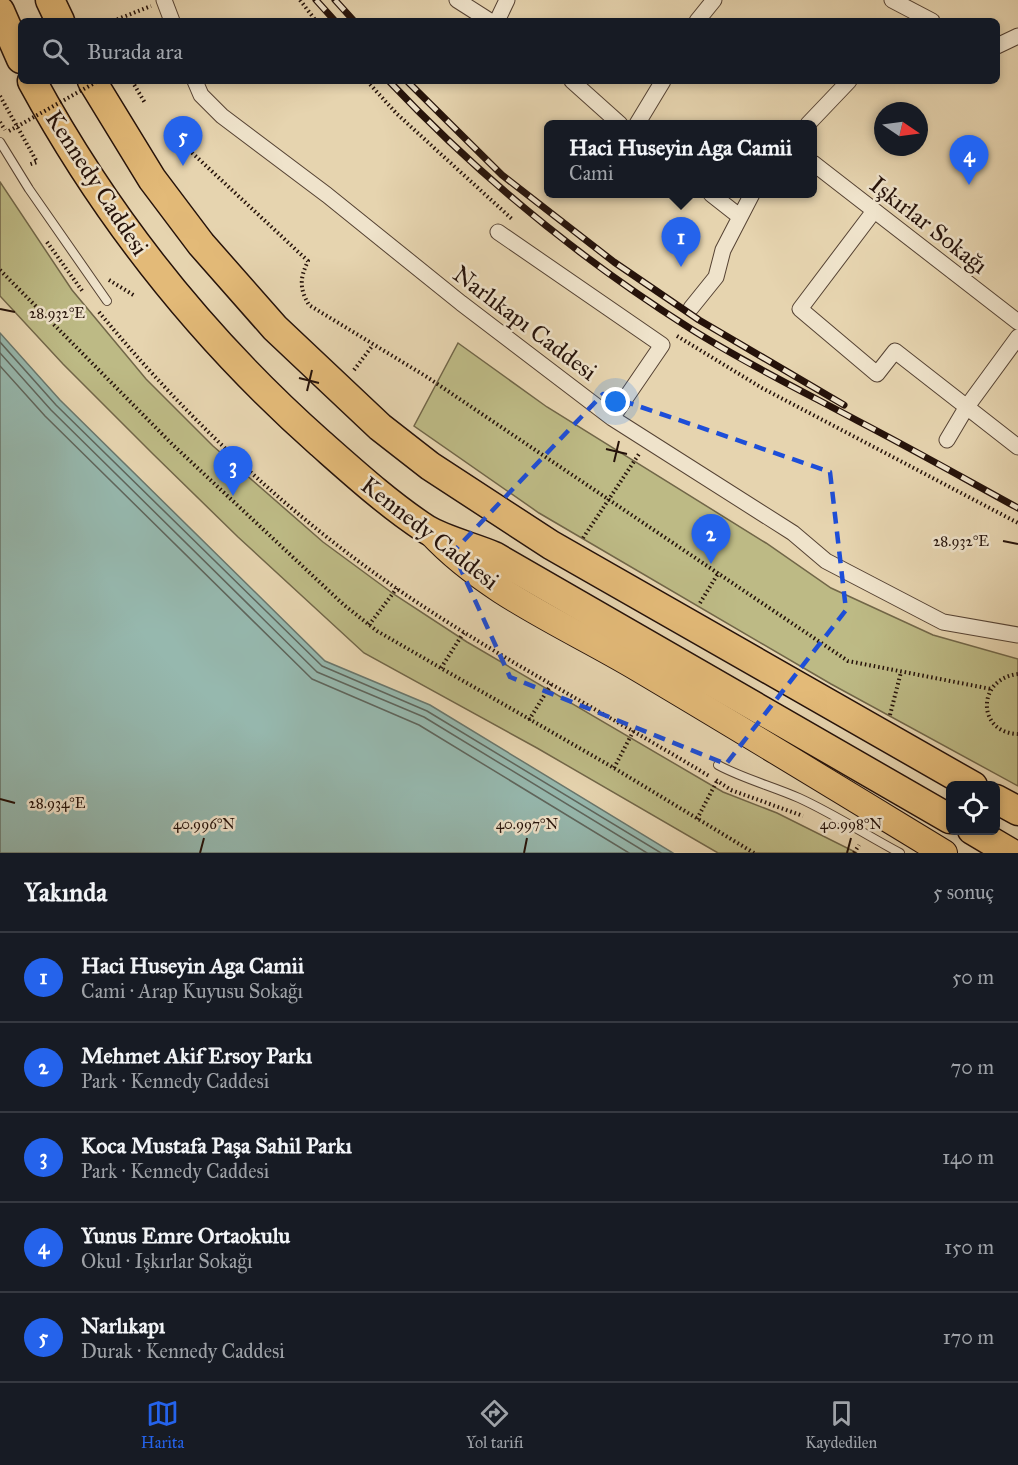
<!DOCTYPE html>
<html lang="tr">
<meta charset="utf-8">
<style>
body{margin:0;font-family:"IM FELL Great Primer",serif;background:#20242c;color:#f1f3f6}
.controls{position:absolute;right:18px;bottom:18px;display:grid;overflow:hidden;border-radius:9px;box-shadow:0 3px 9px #0003}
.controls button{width:54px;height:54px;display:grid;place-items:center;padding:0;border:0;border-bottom:2px solid #363941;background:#171b24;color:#f1f3f6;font:30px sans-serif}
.compass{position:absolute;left:874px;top:102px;width:54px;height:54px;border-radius:50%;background:#171b24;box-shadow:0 3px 9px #0003;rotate:103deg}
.you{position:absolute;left:616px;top:402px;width:21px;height:21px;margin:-15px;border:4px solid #fff;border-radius:50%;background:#1a73e8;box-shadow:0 0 0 9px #1a73e833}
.badge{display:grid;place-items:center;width:39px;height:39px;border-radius:50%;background:#2563eb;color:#fff;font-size:20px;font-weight:700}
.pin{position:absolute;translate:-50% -50px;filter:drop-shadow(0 2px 3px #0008)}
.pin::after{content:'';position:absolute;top:32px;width:21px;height:18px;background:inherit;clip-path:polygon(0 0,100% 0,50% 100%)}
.popup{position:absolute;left:544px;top:120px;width:273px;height:78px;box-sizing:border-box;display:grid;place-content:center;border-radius:9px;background:#171b24;filter:drop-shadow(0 2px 4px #0005);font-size:20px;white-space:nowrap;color:#9ea1a6}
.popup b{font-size:22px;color:#f1f3f6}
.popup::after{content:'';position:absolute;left:50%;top:100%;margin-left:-12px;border:12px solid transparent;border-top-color:#171b24}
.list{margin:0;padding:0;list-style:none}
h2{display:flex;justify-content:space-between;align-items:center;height:78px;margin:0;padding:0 24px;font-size:26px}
h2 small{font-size:20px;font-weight:400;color:#9ea1a6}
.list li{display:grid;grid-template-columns:39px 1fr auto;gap:18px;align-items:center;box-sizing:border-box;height:90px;padding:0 24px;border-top:2px solid #363941}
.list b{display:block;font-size:22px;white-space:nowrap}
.list p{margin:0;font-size:20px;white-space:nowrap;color:#9ea1a6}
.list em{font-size:20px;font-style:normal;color:#9ea1a6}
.icon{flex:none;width:33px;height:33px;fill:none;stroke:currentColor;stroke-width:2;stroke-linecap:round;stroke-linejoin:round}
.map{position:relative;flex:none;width:1018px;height:853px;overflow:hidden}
.search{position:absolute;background:#171b24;box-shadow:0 3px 9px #0003;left:18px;right:18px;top:18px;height:66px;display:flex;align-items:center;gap:15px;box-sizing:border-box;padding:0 21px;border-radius:9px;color:#9ea1a6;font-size:22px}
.sheet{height:528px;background:#171b24}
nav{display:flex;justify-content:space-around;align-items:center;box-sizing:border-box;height:84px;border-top:2px solid #363941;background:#171b24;font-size:16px;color:#9ea1a6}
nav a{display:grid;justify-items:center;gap:3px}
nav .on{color:#2563eb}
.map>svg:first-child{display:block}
</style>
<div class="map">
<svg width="1018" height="853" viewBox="0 0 1018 853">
<rect width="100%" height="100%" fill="#e6d4af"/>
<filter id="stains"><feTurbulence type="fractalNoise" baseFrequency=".00333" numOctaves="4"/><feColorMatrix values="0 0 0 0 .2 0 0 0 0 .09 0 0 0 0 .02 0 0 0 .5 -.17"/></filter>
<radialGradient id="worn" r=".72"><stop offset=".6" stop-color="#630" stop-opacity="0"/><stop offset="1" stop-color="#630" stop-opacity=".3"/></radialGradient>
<path fill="#bdba85" stroke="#716648" stroke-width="1.5" d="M0,182L72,290L146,379L213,446L323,542L395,595L467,642L723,792L777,813L857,853H718L537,748L364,653L238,537L153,454L63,364L0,296Z
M458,343L547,407L766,543L831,588L933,635L1018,659V786L831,684L539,513L414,426Z"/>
<path fill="#96b8ae" stroke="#69766c" stroke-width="1.5" d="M0,333L60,400L325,661L430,705L673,853H0Z"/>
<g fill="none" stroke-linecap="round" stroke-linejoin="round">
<path stroke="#5e655c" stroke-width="1.5" d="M0,342L56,405L322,666L427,711L661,853
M0,353L51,410L317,672L424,717L647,853
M0,366L45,416L312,679L419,725L629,853"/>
<g stroke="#554233" stroke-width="10">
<path id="lane" d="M0,142L29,189L107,301
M718,765C744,779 772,786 799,798C834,814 866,835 900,853"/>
</g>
<g stroke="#554233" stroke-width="17">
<path id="street" d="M164,0L172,21
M457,0L490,21
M892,0L932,21
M497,21L507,0
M697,21L714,0
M997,46L1018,36
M195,81L201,95L222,116L327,195L461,303L612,418L793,533L826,561L943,622L1018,635
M572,81L620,124
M637,124L663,81
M808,124L849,81
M813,163L1018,322
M711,194L739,216
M874,211L800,309L877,374L895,351L1018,447
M498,232L662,345L612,418
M691,308L716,277L723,250L752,194
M947,440L966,408L1018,337"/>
</g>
<g stroke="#25120a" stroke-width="28">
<path id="primary" d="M431,533C487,593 565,625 636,667C739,728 842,791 944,853"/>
</g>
<g stroke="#25120a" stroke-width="31">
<path id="highway" d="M50,0L60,21
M0,11L21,59
M32,81C107,219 203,339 320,443C354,473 388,504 426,529C444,540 473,547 494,556L950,819
M92,81L152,179L201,244L275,328L380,427L430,466L551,545L973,786
M996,799L1018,811
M972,830L1011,853"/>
</g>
<path stroke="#25120a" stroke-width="4" stroke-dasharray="1.5 3" stroke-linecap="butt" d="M300,0L316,21
M113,21L151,6
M132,81L145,103
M367,81L397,114L512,219
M0,96L37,162L28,165
M0,122L5,130
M170,137L188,149L308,261C300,278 299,288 309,305L427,377L848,661L991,689
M47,242L83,292
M0,270L172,444L344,605L377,631L614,768L754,853
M109,280L135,296
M99,312C183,414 282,509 390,584C492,655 604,712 709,776
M677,336L762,388L1018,523
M354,370L373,345
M583,538L639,454
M700,603L719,572
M369,625L397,588
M441,668L464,632
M1018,674C976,679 977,733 1018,734
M890,715L901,672
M529,720L552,683
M614,768L634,730
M716,780L731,790L803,816
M697,819L717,781
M854,853L859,845"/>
<use href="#lane" stroke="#efe3cb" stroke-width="8"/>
<use href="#street" stroke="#efe3cb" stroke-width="15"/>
<use href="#primary" stroke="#e3ba78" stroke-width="26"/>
<use href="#highway" stroke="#e3ba78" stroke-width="28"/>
<g stroke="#25120a" stroke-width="7">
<path id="rail" d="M316,0L335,21
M335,0L354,21
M389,81C479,176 580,259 691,329C745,363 802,391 858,421C912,449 965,479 1018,508
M407,81L502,175L614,262L699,320L844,405"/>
</g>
<use href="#rail" stroke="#efe3cb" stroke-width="4.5" stroke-dasharray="14" stroke-linecap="butt"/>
<path stroke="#25120a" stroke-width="4" stroke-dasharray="1.5 3" stroke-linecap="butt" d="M9,131L98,81"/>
</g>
<path fill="none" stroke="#1d4ed8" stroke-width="4.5" stroke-dasharray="12 8" stroke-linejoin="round" d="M603,394L830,472L846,610L726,764L510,677L453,552Z"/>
<path fill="none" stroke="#25120a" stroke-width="2" d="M0,309L15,312M299,378L319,383M307,391L312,370M606,449L627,454M614,462L619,441M1003,541L1018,544M0,799L15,803M200,853L204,838M524,853L527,838M847,853L851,838"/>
<g text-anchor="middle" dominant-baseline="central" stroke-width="5" stroke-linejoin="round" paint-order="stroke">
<g font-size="24" fill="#25120a" stroke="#efe3cb">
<text transform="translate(97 183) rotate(57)">Kennedy Caddesi</text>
<text transform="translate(929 225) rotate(38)">Işkırlar Sokağı</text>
<text transform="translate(525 323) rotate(37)">Narlıkapı Caddesi</text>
<text transform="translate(430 533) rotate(38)">Kennedy Caddesi</text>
</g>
</g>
<g font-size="15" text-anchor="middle" fill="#25120a" stroke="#efe3cb" stroke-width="5" stroke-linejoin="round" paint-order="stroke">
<text x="57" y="318">28.932°E</text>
<text x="961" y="546">28.932°E</text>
<text x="57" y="808">28.934°E</text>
<text x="204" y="829">40.996°N</text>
<text x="527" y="829">40.997°N</text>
<text x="851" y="829">40.998°N</text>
</g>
<rect width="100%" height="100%" filter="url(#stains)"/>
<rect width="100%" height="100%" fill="url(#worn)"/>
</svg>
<div class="controls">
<button><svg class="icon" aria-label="locate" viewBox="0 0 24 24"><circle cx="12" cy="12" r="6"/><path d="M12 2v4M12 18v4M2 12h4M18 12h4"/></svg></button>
</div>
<svg class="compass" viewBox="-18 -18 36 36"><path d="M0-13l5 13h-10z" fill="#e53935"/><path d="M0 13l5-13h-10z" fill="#9ea1a6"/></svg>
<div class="you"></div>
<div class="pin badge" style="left:681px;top:267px">1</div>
<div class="popup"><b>Haci Huseyin Aga Camii</b>Cami</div>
<div class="pin badge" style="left:711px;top:564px">2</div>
<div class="pin badge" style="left:233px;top:496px">3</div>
<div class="pin badge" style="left:969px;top:185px">4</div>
<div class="pin badge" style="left:183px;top:166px">5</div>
<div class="search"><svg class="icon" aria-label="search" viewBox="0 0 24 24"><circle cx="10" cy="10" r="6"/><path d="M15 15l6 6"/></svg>Burada ara</div>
</div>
<section class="sheet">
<h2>Yakında<small>5 sonuç</small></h2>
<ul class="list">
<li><span class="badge">1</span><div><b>Haci Huseyin Aga Camii</b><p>Cami · Arap Kuyusu Sokağı</p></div><em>50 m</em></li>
<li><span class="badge">2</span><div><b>Mehmet Akif Ersoy Parkı</b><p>Park · Kennedy Caddesi</p></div><em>70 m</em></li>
<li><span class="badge">3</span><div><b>Koca Mustafa Paşa Sahil Parkı</b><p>Park · Kennedy Caddesi</p></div><em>140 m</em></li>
<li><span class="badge">4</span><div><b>Yunus Emre Ortaokulu</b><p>Okul · Işkırlar Sokağı</p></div><em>150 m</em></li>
<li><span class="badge">5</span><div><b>Narlıkapı</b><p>Durak · Kennedy Caddesi</p></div><em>170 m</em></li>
</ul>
</section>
<nav>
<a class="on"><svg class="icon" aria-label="map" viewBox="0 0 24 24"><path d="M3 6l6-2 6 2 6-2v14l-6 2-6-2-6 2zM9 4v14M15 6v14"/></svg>Harita</a>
<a><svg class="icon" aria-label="directions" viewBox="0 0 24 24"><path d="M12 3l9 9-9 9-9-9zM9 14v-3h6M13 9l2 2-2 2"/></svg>Yol tarifi</a>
<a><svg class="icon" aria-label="saved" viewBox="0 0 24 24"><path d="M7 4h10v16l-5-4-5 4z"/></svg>Kaydedilen</a>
</nav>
